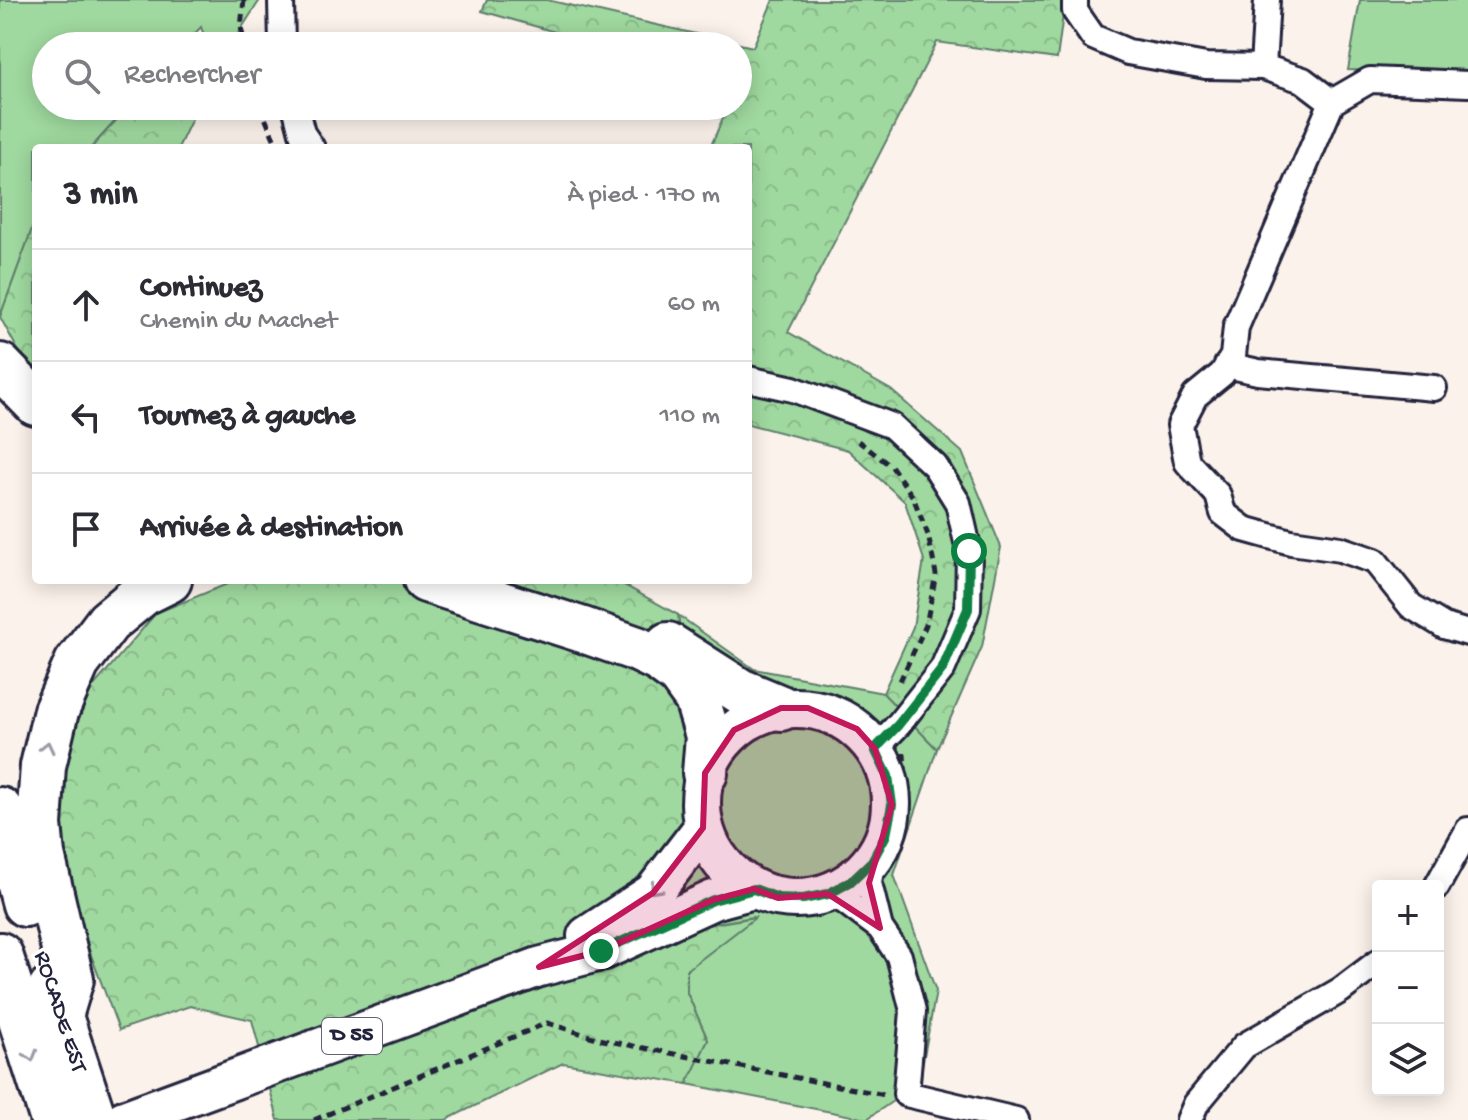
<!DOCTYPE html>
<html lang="fr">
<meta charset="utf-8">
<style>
body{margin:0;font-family:"Gochi Hand",sans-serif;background:#f7f7f7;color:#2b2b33}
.controls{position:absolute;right:24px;bottom:24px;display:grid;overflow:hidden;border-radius:8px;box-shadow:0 4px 20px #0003}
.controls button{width:72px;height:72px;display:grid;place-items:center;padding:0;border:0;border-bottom:2px solid #e1e1e2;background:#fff;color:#2b2b33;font:40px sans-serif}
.stop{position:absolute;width:24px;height:24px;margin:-18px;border:6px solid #0b8043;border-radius:50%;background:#fff}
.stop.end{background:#0b8043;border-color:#fff;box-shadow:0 2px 8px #0008}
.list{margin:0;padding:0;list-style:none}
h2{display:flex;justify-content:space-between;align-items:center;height:104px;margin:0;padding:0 32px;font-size:34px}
h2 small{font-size:26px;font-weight:400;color:#7c7c81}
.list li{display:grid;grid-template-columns:52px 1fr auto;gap:24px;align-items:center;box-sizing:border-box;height:112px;padding:0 32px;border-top:2px solid #e1e1e2}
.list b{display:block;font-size:30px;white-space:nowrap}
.list p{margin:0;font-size:26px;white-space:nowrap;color:#7c7c81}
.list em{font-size:26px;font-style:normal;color:#7c7c81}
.icon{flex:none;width:44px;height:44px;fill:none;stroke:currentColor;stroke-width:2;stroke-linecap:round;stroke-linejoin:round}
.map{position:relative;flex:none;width:1468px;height:1120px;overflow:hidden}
.search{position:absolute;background:#fff;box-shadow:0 4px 20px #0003;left:32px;top:32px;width:720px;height:88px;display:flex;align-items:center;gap:20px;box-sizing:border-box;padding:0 28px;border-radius:44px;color:#7c7c81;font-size:30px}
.panel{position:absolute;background:#fff;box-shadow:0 4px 20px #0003;left:32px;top:144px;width:720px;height:440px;border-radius:8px}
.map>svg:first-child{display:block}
</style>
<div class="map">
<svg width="1468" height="1120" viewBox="0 0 1468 1120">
<defs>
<pattern id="forest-crowns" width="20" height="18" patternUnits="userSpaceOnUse" patternTransform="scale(2)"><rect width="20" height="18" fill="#9fd99f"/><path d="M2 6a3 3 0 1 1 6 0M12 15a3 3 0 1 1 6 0" fill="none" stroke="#89ba8a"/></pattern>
</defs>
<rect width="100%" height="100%" fill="#fbf2eb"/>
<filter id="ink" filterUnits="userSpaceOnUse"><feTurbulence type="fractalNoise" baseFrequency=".0125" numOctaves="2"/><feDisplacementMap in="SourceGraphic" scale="16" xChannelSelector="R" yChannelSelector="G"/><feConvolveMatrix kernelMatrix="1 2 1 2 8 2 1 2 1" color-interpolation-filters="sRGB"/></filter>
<g filter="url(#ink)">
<path fill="#9fd99f" stroke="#607e6d" stroke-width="2" d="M0,0H260L230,46H208L201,27L183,46H46V106H129L91,148H36V218L0,317Z
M1360,0H1468V74L1348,70Z
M678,615L754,669L883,693L937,749L894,875L936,991L919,1083L867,1119L687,1084L708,1040L687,993V969L753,917L670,931L693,724Z"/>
<path fill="url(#forest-crowns)" stroke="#607e6d" stroke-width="2" d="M487,0H547L753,47L773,0H1065L1057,59L937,42L788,332L891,390L962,452L1001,547L982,647L937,749L883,693L913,627L924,560L905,502L848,450L748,424V148H710L728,106H738V46H604L482,11Z
M129,106H198L178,148H91Z
M36,218V372L25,363L0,317Z
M237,580H615L678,615L693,724L670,931L756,917L687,970V993L708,1040L687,1084L563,1063L446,1120H278L252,1020L190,1006L119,1030L69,896L57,769L92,688L156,613Z"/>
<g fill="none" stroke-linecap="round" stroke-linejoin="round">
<g stroke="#22223b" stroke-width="30">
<path id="street" d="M281,0L282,46
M1075,0V11L1093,37L1128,52L1206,66L1263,67L1303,80L1332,102
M1263,67L1267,0
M1468,84L1370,80L1332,102L1236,327L1233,356L1222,374L1195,396L1180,425L1187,462L1218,495L1223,513L1244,529L1291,542L1340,549L1375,561L1411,606L1444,626L1468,633
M295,106L302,133L312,148
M1227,365L1258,372L1434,388
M748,379L793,389L892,426L935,466L958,503L969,551L968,609L943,668L898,725L875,749
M872,861L869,883L880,928L899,956L913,1011L906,1094L1016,1120
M1437,886L1468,830
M828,894L844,901L880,928
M1189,1120L1196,1104L1244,1046L1341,990L1378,962"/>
</g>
<g stroke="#22223b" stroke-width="44">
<path id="primary" d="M701 803a95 95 0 1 1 190 0a95 95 0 1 1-190 0Z
M587,936L653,893L703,828
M124,1120L539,967L601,951L713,900L754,889"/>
</g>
<g stroke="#22223b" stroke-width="50">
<path id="highway" d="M0,366L36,403
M426,580L583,630L637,649L660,660L679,674L697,699L708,736L705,773
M668,645L740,691L781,708
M0,810L25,904
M0,955L53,1120
M51,989L94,1120
M60,1016L71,979L42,855L39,824L43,766L56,711L77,663L108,622L143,593L169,580"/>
</g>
<path stroke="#22223b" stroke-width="5" stroke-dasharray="8 6" stroke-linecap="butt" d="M244,0L241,27L245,46
M260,106L278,148
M858,441L892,467L913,497L928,535L936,574L926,625L900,681
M894,855C918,812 906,798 904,753
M314,1120L547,1023L603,1040L885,1095"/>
<use href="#street" stroke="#fff" stroke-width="24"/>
<use href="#primary" stroke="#fff" stroke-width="38"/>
<use href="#highway" stroke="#fff" stroke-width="44"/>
</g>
<defs><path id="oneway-chevron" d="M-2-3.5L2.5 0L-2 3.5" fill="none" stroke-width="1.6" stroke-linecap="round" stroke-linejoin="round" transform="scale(2)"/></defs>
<g stroke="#9c9ca7">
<use href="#oneway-chevron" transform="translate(47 747) rotate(-77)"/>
<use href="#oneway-chevron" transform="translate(655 889) rotate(133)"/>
<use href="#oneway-chevron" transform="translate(31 1056) rotate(73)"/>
</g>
</g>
<g fill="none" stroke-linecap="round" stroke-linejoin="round" filter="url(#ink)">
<path stroke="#0b8043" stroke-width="10" d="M601,951L713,900L754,889L778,898L803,899L828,894L850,882L872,861L886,835L892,805L888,776L875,749L898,725L943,668L968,609L969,551"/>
</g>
<path fill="#c2185b" fill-opacity="0.2" stroke="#c2185b" stroke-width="6" stroke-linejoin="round" d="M781,708H808L857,729L875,749L892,805L869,883L880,928L828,894L778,898L754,889L713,900L601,951L539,967L653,893L703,828L705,773L734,730Z"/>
<g text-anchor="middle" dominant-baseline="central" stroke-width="7" stroke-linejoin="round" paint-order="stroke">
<rect fill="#fff" stroke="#646476" stroke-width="2" x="322" y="1018" width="60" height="36" rx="6"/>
<g font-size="22" font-weight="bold" fill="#22223b">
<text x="352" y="1036">D 55</text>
</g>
<g font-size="24" fill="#22223b" stroke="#fff">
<text transform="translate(59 1012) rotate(72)">ROCADE EST</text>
</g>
</g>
</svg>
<div class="controls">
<button>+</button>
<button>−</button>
<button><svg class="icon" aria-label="layers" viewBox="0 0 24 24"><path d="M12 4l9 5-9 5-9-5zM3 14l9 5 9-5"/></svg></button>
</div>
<div class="stop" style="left:969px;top:551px"></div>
<div class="stop end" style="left:601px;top:951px"></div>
<div class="search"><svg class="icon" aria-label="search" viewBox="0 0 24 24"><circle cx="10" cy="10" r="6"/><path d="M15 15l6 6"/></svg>Rechercher</div>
<section class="panel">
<h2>3 min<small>À pied · 170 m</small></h2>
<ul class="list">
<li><svg class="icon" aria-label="ahead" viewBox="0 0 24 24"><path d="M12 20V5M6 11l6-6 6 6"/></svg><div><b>Continuez</b><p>Chemin du Machet</p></div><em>60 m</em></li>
<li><svg class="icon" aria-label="left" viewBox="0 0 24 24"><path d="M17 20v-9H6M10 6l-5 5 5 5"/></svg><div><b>Tournez à gauche</b></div><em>110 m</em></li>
<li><svg class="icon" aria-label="arrive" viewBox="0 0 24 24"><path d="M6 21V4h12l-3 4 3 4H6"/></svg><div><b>Arrivée à destination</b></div></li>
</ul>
</section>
</div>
